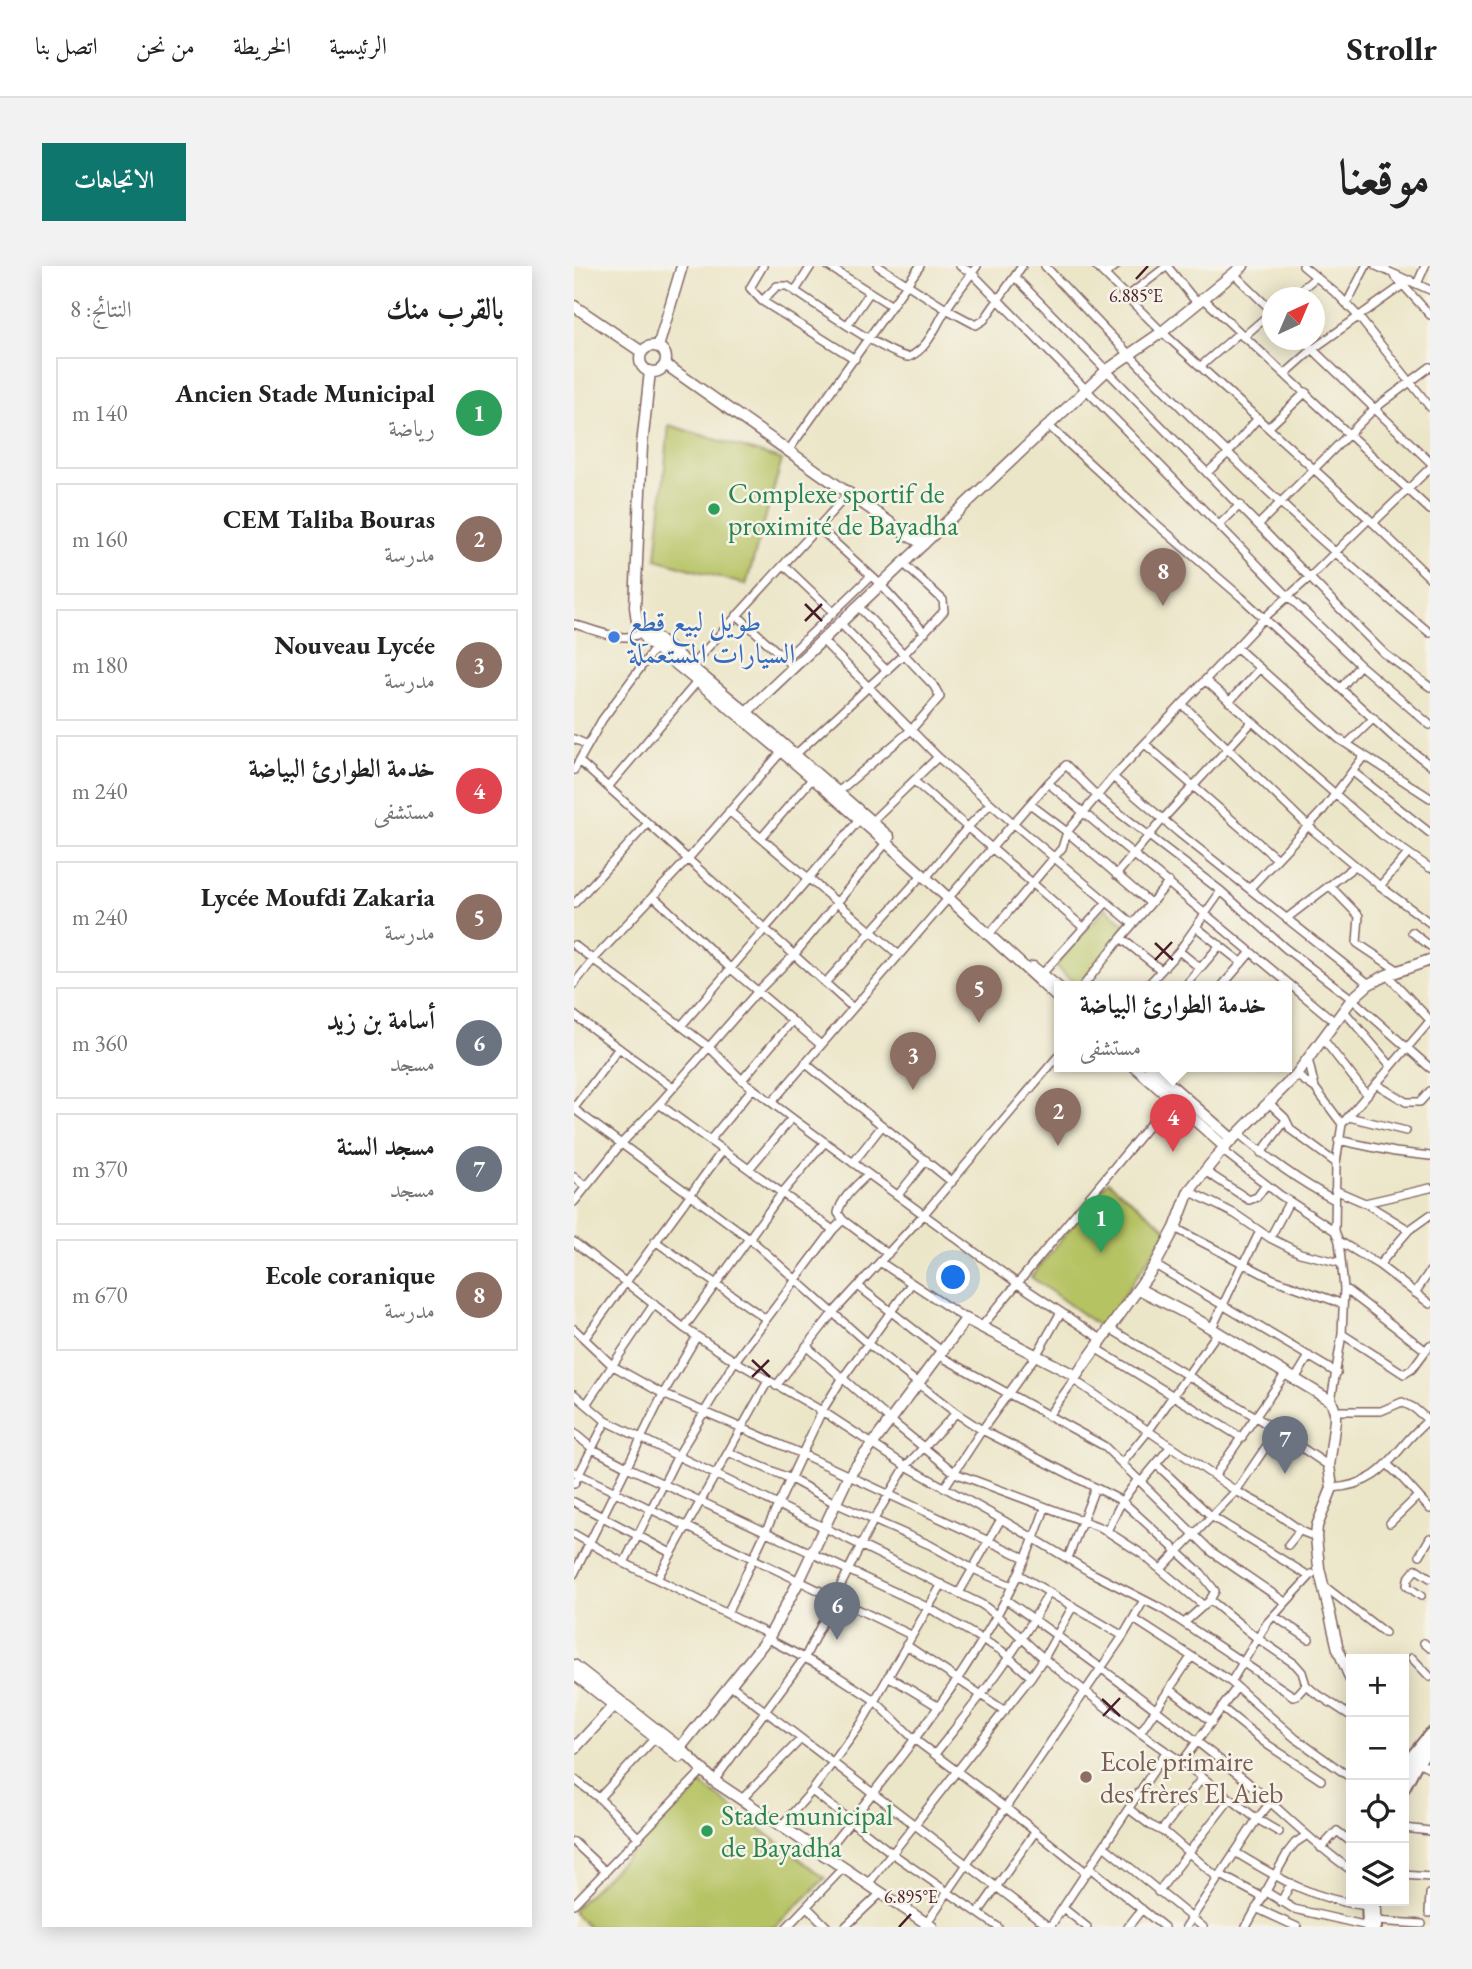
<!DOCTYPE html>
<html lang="ar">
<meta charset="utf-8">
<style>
body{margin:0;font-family:"EB Garamond",Amiri,serif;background:#f2f2f2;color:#222;direction:rtl}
.controls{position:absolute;right:21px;bottom:21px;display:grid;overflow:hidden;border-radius:0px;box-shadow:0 4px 18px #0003}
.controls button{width:63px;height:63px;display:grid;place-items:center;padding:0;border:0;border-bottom:2px solid #e0e0e0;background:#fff;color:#222;font:35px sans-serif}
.compass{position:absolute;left:688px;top:21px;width:63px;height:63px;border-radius:50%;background:#fff;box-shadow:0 4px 18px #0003;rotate:44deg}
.you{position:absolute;left:380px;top:1012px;width:24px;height:24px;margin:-18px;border:5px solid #fff;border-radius:50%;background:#1a73e8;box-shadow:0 0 0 10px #1a73e833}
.badge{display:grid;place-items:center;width:46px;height:46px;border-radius:50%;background:#0f766e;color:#fff;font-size:23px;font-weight:700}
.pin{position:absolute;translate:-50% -58px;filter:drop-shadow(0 2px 4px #0008)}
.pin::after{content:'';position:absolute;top:37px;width:24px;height:21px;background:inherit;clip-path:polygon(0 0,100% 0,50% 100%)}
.popup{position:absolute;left:480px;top:715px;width:238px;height:91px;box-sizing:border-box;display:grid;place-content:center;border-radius:0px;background:#fff;filter:drop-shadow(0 2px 5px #0005);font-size:23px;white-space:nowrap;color:#767676}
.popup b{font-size:26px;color:#222}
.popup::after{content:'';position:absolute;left:50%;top:100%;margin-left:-14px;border:14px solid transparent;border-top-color:#fff}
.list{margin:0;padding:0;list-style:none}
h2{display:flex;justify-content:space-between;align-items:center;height:91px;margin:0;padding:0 28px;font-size:30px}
h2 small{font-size:23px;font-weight:400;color:#767676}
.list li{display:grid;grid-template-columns:46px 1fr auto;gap:21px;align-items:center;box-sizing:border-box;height:112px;margin:0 14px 14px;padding:0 14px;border:2px solid #e0e0e0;border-radius:0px}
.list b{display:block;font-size:26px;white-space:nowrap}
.list p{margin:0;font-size:23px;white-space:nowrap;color:#767676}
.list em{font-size:23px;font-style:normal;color:#767676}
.icon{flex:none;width:38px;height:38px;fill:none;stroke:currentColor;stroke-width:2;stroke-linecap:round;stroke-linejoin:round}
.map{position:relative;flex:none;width:856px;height:1661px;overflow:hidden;direction:ltr;border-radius:0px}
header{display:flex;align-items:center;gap:42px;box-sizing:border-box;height:98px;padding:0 35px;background:#fff;border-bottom:2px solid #e0e0e0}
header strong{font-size:33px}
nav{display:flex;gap:38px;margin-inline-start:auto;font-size:24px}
.intro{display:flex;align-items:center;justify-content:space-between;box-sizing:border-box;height:168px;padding:0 42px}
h1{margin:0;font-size:49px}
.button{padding:18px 32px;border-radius:0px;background:#0f766e;color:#fff;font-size:24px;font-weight:700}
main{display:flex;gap:42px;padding:0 42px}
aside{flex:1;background:#fff;border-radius:0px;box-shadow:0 4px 18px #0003}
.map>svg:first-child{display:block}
</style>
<header>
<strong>Strollr</strong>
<nav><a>الرئيسية</a><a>الخريطة</a><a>من نحن</a><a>اتصل بنا</a></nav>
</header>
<div class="intro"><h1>موقعنا</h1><a class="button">الاتجاهات</a></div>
<main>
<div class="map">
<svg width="856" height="1661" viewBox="0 0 856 1661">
<rect width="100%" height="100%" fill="#f7f3e8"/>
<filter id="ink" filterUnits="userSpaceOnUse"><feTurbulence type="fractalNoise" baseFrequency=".0143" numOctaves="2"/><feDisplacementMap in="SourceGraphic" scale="14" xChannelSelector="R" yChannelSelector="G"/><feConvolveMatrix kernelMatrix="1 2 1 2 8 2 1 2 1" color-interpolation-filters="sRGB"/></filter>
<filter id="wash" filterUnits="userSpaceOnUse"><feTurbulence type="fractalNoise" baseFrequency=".00686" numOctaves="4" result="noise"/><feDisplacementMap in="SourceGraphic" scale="28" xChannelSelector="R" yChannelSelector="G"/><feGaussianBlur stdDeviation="1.57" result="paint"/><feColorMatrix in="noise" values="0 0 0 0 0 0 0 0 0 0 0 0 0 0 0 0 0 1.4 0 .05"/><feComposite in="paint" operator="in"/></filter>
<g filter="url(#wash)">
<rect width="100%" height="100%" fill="#ece6c9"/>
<path fill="#b6c364" stroke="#807148" stroke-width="2" d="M95,159L208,194L172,319L82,293Z
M532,642L552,659L542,671L545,674L504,720L481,700Z
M534,915L594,964L528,1062L457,1011Z
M126,1517L251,1612L202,1661H14L0,1647V1643Z"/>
</g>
<g filter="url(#ink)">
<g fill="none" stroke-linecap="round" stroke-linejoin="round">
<g stroke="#836562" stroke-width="10">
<path id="street" d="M189,0L176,22L188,35L281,93
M254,0L318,40
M304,0L372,43L402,59L410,54L448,0
M386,0L398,7L714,330L786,399L856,459
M471,0C592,130 718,255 856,367
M522,0L588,66L795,253
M593,0L623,37
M729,0L765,30L784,50L856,141
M802,0L856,24
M531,8L542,0
M660,8L698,45
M819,8L856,49
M441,11L787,364L811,388L856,421
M843,18L851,0
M221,25L237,0
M554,30L593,0
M629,32L856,244
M717,32L741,12
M188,35L203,20H213C236,34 314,90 335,91C355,82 362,59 373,42C382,28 393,14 403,0
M773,37L792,0
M274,58L296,26
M669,71L698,46
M729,74L856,196
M627,100L665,67
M712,107L739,83L836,14
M475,160L573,250L667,331L818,470L856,499
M695,161L732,126
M214,185L346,0
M633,207L654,187L684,152
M799,257L856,202
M685,258L800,143L856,101
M645,259L666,239
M244,261L307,319L351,367
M210,299L259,346
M163,349L211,393
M266,357L313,405
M0,358C20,364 54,380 72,364
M248,374L364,491
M662,381L765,473L856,532
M117,400L276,226
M219,402L211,393L297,310
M632,415L808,569L856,602
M767,422L786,399
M655,436L686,402
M608,438L735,561L806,620L856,657
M0,473L14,479
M571,478L703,593
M773,478L800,452
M221,489L330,388L370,345L369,334L330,298
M5,495L279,742
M0,504L28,454L81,382
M779,506L856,567
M539,511L605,567L795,718
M340,515L509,661
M474,517L761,756
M34,521L123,416
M264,526L337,464L366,431L360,420L284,340
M456,538L493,566L576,637
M155,545L325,689
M298,555L364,491L439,557L559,658
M187,572L238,513
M355,608L393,562L416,538
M542,609L589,553L678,456
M756,620L785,650L783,677L825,705
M806,620L833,589
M676,622L749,544L790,490
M79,630L156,702L247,779
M0,638L74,557
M713,652L781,600
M622,661L668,697
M419,664L488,582L493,566L539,511L689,353L736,311L795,253L856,312
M838,666L856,680
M0,679L135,781L168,814L218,852L443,1017L527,1073
M605,685L626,702
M587,704L547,672L595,616
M468,708L533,636
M813,709L856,754
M251,717L348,609
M0,718L19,694L114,593L209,484
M509,720L547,672
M573,720L605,685L647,625
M611,720L646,679
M648,720L677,686
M770,745L817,800
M0,749L99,822
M107,760L285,554
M749,773L793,829
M734,793L741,822
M231,797L378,916
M722,809L741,822L768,858
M168,814L218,755
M802,818L832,836H846L856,825
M198,836L474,517L492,499L523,530L647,625L711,682L778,733L856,802
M694,836L711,852L717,864L762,897
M85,838L259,964
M0,842L45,782
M0,843L175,972L294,1078L382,1147L408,1164L548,1235L627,1307L641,1325L636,1334
M775,851L832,865
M664,867C694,892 725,916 761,934
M136,874L179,822
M764,874L821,886L856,890
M648,884L706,929L761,965
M687,887L712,854
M279,897L308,860
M175,903L218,852
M631,905L675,934L683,931L692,919
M294,908C283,919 267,932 264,947L269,954L314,988
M0,911L12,921
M761,924L791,937L835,964
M615,925L661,948L696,972L726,987L767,997
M324,929L352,894
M0,936L46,879L85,838L184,725L220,689L312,577
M791,937L856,922
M601,962L699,1013L769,1038
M696,972L715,936
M81,975L192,1053
M765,975L805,999L856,1038
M0,976L110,1062L161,1095L248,1145L332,1200L427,1253L516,1306L590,1344L719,1430L723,1429L732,1419
M306,996L392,1053
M581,999L763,1107
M805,999L835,964L856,949
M669,1000L686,965
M284,1020L369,1086
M770,1022L851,1084
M841,1027L856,1005
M408,1060L597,833
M110,1062L208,927L251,876
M535,1062L682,1151L755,1200
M638,1062L668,999
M0,1063L39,1100L89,1128L228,1188L451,1292
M768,1068L830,1108L838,1103L856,1079
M11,1072L149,884
M232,1080L316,1154L381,1207L528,1262L568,1288L630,1340
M521,1082L668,1172
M366,1090L530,1180L638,1286L711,1336
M721,1113L735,1090
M500,1114L662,1225L699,1245L729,1266L742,1271
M202,1120L258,1048L350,948L485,789
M0,1128L32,1155L407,1338C432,1354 450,1376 473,1395C517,1430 561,1465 608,1496L663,1421
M757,1135L768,1068L770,1022L765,975L761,965L762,897L768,858L856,755
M13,1137L80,1038
M761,1145H807L828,1136L840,1142L854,1154
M474,1150L502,1111
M0,1167L19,1183L53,1201L353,1341L428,1385L457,1411
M154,1186L217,1213L261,1237L356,1279L399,1303L438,1320
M549,1196L575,1164L644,1066
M582,1198L637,1250L735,1310
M813,1198L827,1211L856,1243
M0,1206L337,1369
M641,1209L712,1107
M567,1216L597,1180
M0,1218L32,1155
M370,1222L408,1164L463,1088L487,1046
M758,1222C815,1218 817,1183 856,1153
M0,1236L97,1287
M816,1257L844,1230
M533,1265L548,1235L564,1213
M0,1268L50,1297L196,1369
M714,1279L726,1264
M846,1289L856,1272
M494,1292L521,1222
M50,1297L103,1191L161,1095L259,964L269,954
M587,1303L662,1225L702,1166
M0,1308L89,1128L123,1070
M444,1308L549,1370
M83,1313L194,1115
M750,1320L811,1367
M385,1327L427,1253
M847,1330L833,1320L834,1313L842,1303L856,1312
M431,1333C513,1390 593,1451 671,1514C707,1544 739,1578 777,1604
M153,1348L248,1145L268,1113L337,1018
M700,1350L735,1373
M560,1353L657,1416L721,1472L777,1512
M610,1357L636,1334L683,1372L721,1398L728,1406L732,1419L740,1426L777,1450
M194,1373L257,1406L299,1433L340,1473L432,1542L513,1607
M850,1377L856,1382
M332,1379L431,1445
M838,1392L856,1411
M314,1410L365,1441
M657,1416L693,1357L738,1308
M158,1420L475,1661
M596,1423L638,1456
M648,1442L694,1479L747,1514
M566,1467L617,1391
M361,1488C402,1436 444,1385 475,1326
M608,1496L683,1553L705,1566
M844,1496L856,1502
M0,1513L25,1532L65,1572
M140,1515L231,1391L299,1255L332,1200L382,1147
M238,1525L319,1588L424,1661
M25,1532L81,1472
M167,1534L227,1473
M555,1543L576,1559L592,1567L644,1612
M206,1561L238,1525L287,1458L368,1318
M830,1562L856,1565
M588,1564L628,1512
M0,1576L32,1606
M531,1581L629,1661
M747,1582L763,1565L777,1576
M661,1586C707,1614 738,1633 793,1640
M249,1590C334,1482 427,1374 471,1242
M516,1602L590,1661
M647,1609L688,1631
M830,1609L856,1611
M294,1618L457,1411L470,1392L499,1340
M691,1625L720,1643L794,1660
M584,1626L656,1533
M707,1636L717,1617
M0,1638L128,1505
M233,1641L253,1661
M489,1642L513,1661
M682,1642L723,1661
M404,1647L461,1566
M855,1647L856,1628
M802,1655L848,1658
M213,1661L269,1602
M271,1661L307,1627
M350,1661L549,1370L570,1334
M476,1661L592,1486
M554,1661L568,1643
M612,1661L683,1553L697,1536
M672,1661L714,1586L721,1577L733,1569"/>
</g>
<g stroke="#836562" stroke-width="13">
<path id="secondary" d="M0,40L68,86
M66 93a13 13 0 1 1 26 0a13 13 0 1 1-26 0Z
M84,81L108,0
M91,98L335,270L350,278
M76,105L68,179L61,341L63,355L72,374C215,487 351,610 485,733
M66,358L172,446L315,571
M167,451L533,104L588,66L669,0
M459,701L485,722
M560,800L651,881
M575,800L658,873
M565,1023L617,1050L757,1135L761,1145V1154L755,1200L758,1222L743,1260L742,1271L745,1302L764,1383L777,1414
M0,1399L106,1482L140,1515L358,1661
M0,1408L106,1491
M0,1483L45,1434
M101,1488L196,1369L225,1315L274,1211L392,1053L502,1110L581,999L601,962L615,925L648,884L722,809L778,733L795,718L813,709L856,694"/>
</g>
<g stroke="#836562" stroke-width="14">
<path id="primary" d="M830,1500L856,1468
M830,1522L842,1499L856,1481
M793,1635L794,1661
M801,1635L802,1661"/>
</g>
<use href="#street" stroke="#fff" stroke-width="7"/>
<use href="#secondary" stroke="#fff" stroke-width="10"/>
<use href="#primary" stroke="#fff" stroke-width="10"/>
</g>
</g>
<path fill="none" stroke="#4a1f2b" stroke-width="2.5" d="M562,13L574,0M231,338L248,355M231,355L248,338M581,677L599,694M581,694L598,676M178,1094L196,1111M178,1111L195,1094M528,1433L546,1450M529,1450L546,1432M325,1661L337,1648"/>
<g fill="#2e9e5b" stroke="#f7f3e8" stroke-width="2.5">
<circle cx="140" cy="243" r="7"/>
<circle cx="133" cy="1565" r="7"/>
</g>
<circle fill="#3f7fe0" stroke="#f7f3e8" stroke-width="2.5" cx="40" cy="371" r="7"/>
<circle fill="#8d6e63" stroke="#f7f3e8" stroke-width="2.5" cx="512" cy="1511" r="7"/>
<g text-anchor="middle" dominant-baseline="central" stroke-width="5" stroke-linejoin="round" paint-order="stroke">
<g font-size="28" fill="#27864d" stroke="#f7f3e8" text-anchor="start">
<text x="154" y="227">Complexe sportif de<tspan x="154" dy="32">proximité de Bayadha</tspan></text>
<text x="147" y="1549">Stade municipal<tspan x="147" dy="32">de Bayadha</tspan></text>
</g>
<g font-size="28" fill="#366cbe" stroke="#f7f3e8" text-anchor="start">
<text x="54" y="355">طويل لبيع قطع<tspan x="54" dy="32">السيارات المستعملة</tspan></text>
</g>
<g font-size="28" fill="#785e54" stroke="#f7f3e8" text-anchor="start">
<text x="526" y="1495">Ecole primaire<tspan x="526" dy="32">des frères El Aieb</tspan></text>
</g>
</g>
<g font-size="18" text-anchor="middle" fill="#4a1f2b" stroke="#f7f3e8" stroke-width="5" stroke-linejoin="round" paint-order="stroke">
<text x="562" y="36">6.885°E</text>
<text x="337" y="1637">6.895°E</text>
</g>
</svg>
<div class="controls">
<button>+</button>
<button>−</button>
<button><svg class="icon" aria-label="locate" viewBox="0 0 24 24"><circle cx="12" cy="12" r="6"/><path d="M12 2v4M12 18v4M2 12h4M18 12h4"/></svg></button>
<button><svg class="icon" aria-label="layers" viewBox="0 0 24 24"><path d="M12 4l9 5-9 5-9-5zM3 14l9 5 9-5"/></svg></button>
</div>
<svg class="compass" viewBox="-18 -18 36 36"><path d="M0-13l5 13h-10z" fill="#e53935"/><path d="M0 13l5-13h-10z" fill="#767676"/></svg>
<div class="you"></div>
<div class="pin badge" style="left:527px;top:987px;background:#2e9e5b">1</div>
<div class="pin badge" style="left:484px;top:880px;background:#8d6e63">2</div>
<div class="pin badge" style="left:339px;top:824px;background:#8d6e63">3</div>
<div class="pin badge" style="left:599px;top:886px;background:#e0444e">4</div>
<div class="popup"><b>خدمة الطوارئ البياضة</b>مستشفى</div>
<div class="pin badge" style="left:405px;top:757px;background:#8d6e63">5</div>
<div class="pin badge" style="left:263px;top:1374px;background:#6b7280">6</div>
<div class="pin badge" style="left:711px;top:1208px;background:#6b7280">7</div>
<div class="pin badge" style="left:589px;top:340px;background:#8d6e63">8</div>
</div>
<aside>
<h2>بالقرب منك<small>النتائج: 8</small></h2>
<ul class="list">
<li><span class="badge" style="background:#2e9e5b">1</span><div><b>Ancien Stade Municipal</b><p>رياضة</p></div><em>140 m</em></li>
<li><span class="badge" style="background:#8d6e63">2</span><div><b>CEM Taliba Bouras</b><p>مدرسة</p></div><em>160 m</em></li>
<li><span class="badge" style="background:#8d6e63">3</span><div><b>Nouveau Lycée</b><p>مدرسة</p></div><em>180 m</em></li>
<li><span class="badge" style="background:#e0444e">4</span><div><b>خدمة الطوارئ البياضة</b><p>مستشفى</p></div><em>240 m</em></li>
<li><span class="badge" style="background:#8d6e63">5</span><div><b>Lycée Moufdi Zakaria</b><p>مدرسة</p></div><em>240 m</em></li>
<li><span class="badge" style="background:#6b7280">6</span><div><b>أسامة بن زيد</b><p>مسجد</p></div><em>360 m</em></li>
<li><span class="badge" style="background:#6b7280">7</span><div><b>مسجد السنة</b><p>مسجد</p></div><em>370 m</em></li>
<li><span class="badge" style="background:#8d6e63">8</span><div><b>Ecole coranique</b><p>مدرسة</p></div><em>670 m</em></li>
</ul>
</aside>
</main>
